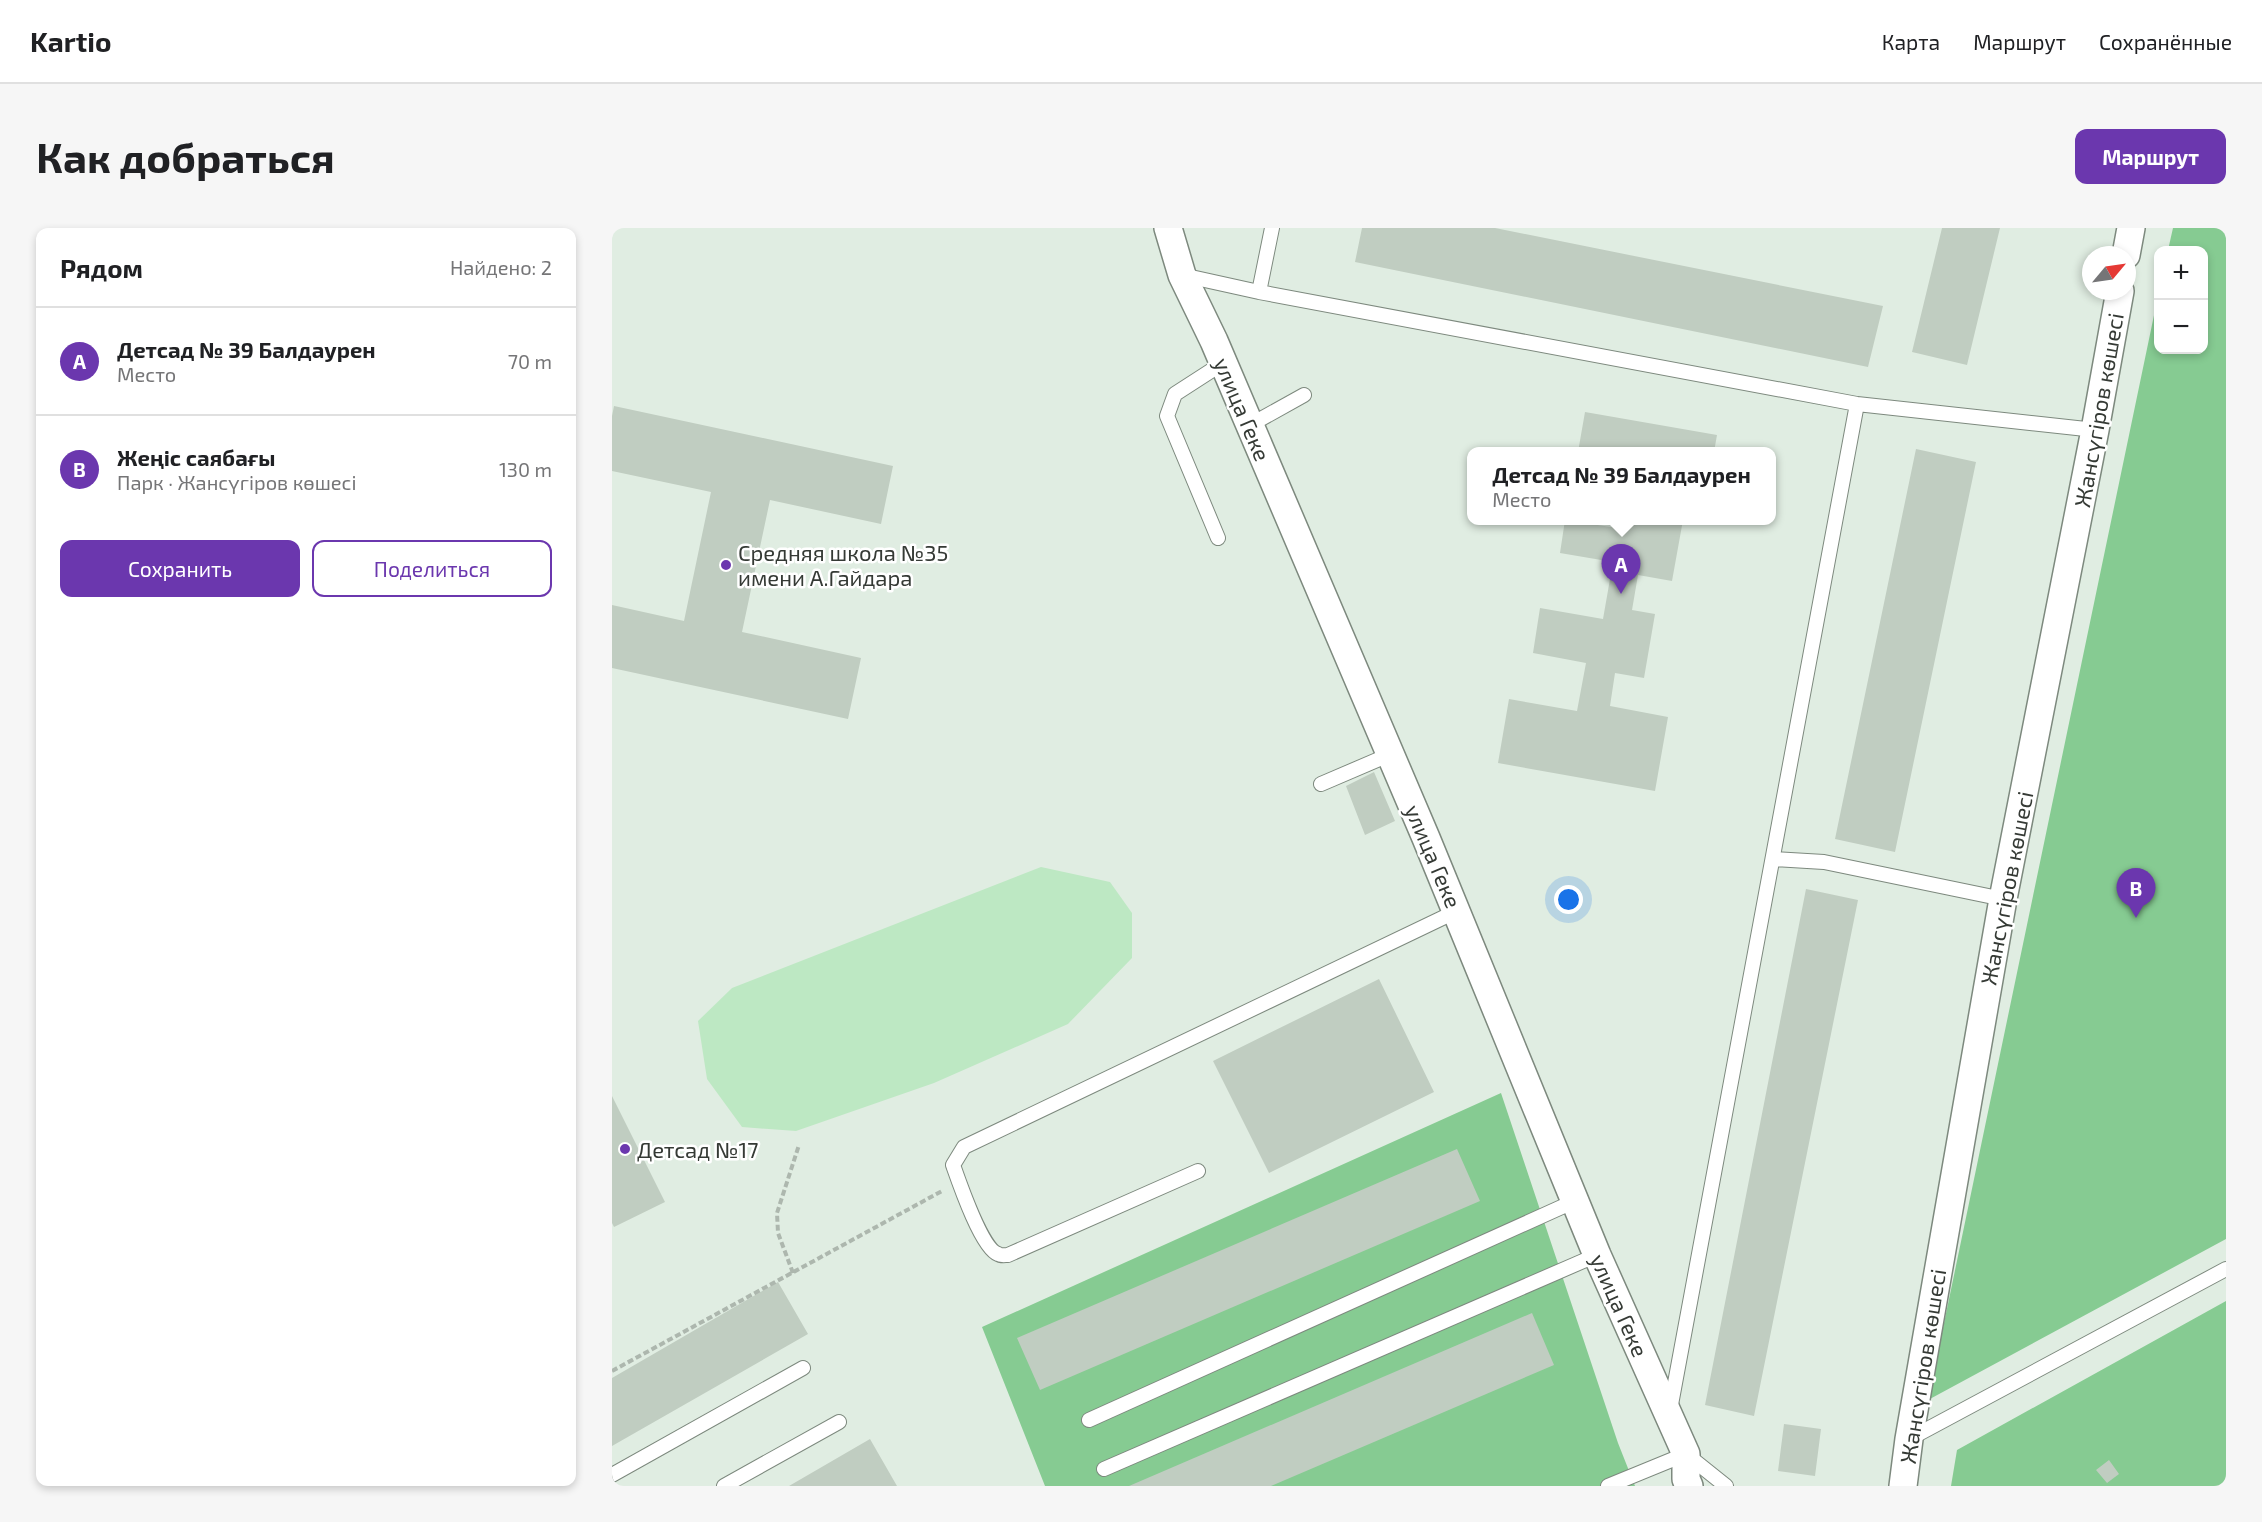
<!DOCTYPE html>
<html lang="ru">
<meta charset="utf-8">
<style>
body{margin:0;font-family:"Exo 2",sans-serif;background:#f6f6f6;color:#202124}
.controls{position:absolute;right:18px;top:18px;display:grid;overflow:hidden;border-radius:12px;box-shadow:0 3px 9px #0003}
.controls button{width:54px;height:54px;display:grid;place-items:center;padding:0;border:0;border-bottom:2px solid #e0e0e0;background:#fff;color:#202124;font:30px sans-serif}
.compass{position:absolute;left:1470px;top:18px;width:54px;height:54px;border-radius:50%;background:#fff;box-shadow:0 3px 9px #0003;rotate:61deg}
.you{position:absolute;left:957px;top:672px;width:21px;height:21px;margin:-15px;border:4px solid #fff;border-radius:50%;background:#1a73e8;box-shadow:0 0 0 9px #1a73e833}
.badge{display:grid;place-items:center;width:39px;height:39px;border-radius:50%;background:#6b37ae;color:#fff;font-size:20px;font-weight:700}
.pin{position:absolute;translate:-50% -50px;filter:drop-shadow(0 2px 3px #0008)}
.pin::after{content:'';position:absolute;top:32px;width:21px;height:18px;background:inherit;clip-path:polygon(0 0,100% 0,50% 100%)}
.popup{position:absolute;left:855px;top:219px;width:309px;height:78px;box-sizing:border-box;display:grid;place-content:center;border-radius:12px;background:#fff;filter:drop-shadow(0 2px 4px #0005);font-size:20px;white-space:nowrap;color:#757577}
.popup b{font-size:22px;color:#202124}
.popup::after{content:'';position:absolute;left:50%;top:100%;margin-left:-12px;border:12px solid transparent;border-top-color:#fff}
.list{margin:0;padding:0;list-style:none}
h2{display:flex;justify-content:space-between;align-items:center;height:78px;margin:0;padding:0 24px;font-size:26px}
h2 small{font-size:20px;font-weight:400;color:#757577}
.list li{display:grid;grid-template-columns:39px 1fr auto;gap:18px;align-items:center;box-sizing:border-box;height:108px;padding:0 24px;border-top:2px solid #e0e0e0}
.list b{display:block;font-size:22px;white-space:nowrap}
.list p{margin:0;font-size:20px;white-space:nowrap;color:#757577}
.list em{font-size:20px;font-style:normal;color:#757577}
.actions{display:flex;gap:12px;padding:18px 24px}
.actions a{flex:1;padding:14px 0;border:2px solid #6b37ae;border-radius:12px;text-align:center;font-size:21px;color:#6b37ae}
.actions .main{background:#6b37ae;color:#fff}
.map{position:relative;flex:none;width:1614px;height:1258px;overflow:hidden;border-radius:12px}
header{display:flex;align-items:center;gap:36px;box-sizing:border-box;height:84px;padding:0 30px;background:#fff;border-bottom:2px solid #e0e0e0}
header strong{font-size:28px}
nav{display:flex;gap:33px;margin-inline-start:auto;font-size:21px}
.intro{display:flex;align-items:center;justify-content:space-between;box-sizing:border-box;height:144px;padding:0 36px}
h1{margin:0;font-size:42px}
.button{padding:15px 27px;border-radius:12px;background:#6b37ae;color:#fff;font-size:21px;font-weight:700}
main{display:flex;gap:36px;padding:0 36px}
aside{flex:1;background:#fff;border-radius:12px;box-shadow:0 3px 9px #0003}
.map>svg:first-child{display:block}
</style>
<header>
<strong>Kartio</strong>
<nav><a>Карта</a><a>Маршрут</a><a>Сохранённые</a></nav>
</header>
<div class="intro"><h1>Как добраться</h1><a class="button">Маршрут</a></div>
<main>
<aside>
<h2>Рядом<small>Найдено: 2</small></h2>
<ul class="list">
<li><span class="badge">A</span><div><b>Детсад № 39 Балдаурен</b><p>Место</p></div><em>70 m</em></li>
<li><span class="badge">B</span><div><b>Жеңіс саябағы</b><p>Парк · Жансүгіров көшесі</p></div><em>130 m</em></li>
</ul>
<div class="actions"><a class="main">Сохранить</a><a>Поделиться</a></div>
</aside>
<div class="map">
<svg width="1614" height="1258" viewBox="0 0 1614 1258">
<rect width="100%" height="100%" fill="#e0ede2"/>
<path fill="#bde8c3" d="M429,639L498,654L520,685V730L456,796L322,855L184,903L130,899L95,851L86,793L120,760Z"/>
<path fill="#86cb92" d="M1561,0H1614V1011L1316,1172L1546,68V122H1592V22H1556Z
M889,865L1006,1215L1023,1258H433L370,1099Z
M1614,1073V1258H1339L1345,1222Z"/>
<path fill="#c0cdc1" d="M750,0H883L1271,78L1256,139L743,34Z
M1330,0H1388L1355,137L1300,124Z
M2,178L281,238L269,296L158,272L130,404L249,430L236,491L0,440V377L72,393L99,264L0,243V188Z
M973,184L1105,207L1102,224H966Z
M1304,221L1364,234L1283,624L1223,611Z
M953,292L1012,301L1014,292H1071L1060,353L1026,347L1020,382L1043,386L1032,450L1003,445L998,478L1056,489L1043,563L886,535L897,471L965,483L974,435L921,425L928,380L991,391L1001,334L948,325Z
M762,544L783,593L753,607L734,558Z
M1194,661L1246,672L1142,1188L1093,1177Z
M767,751L822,864L657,945L601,833Z
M0,868L53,974L2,999L0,995Z
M845,921L868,973L428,1162L405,1110Z
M166,1054L196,1106L0,1218V1150Z
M920,1085L942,1137L659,1258H517Z
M1172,1196L1209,1201L1203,1248L1166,1243Z
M258,1211L285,1258H177Z
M1497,1232L1507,1246L1495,1255L1484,1242Z"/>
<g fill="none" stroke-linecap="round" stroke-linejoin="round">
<g stroke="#7d897e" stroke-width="16">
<path id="service" d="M570,47L647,64L1245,176L1483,202
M647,64L660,0
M638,197L692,167
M606,310L555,188L563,166L611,135
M709,556L779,526
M1161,631L1212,634L1391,671
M586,943L396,1027C393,1027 389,1028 386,1026C370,1021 347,954 341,937L352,919L845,683
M1058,1182L1245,176
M477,1192L963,973
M1297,1211L1614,1041
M492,1241L985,1027
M0,1247L191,1140
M112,1258L227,1194
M996,1258L1074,1226L1114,1258"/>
</g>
<g stroke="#7d897e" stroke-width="30">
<path id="minor" d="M556,0L570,47L602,113L814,610L985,1027L1074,1226V1251L1077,1258
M1514,27L1519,0
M1291,1258L1297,1211L1391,671L1483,202L1508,63"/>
</g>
<path stroke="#adb7ae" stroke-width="4" stroke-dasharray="6 3" stroke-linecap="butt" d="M181,1045L166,1005L165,985L187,917
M0,1143L330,963"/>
<use href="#service" stroke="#fff" stroke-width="14"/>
<use href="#minor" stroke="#fff" stroke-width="27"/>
</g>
<g fill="#6b37ae" stroke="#fff" stroke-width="2">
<circle cx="114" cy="337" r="6"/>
<circle cx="13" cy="921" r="6"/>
</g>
<g text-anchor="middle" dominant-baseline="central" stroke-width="5" stroke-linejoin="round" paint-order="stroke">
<g font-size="22" fill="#353a35" stroke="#fff">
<text transform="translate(631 181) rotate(67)">улица Геке</text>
<text transform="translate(1486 182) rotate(-80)">Жансүгіров көшесі</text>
<text transform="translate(822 628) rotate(67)">улица Геке</text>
<text transform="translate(1394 660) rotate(-79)">Жансүгіров көшесі</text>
<text transform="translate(1008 1077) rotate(66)">улица Геке</text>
<text transform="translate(1310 1138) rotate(-81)">Жансүгіров көшесі</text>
</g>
<g font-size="22" fill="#353a35" stroke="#fff" text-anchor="start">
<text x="126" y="324">Средняя школа №35<tspan x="126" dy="25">имени А.Гайдара</tspan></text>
<text x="25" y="921">Детсад №17</text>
</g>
</g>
</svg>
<div class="controls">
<button>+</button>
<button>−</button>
</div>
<svg class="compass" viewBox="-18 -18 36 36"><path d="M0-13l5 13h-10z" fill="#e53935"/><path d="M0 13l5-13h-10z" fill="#757577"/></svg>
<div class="you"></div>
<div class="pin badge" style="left:1009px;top:366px">A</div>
<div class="popup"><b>Детсад № 39 Балдаурен</b>Место</div>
<div class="pin badge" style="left:1524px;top:690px">B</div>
</div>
</main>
